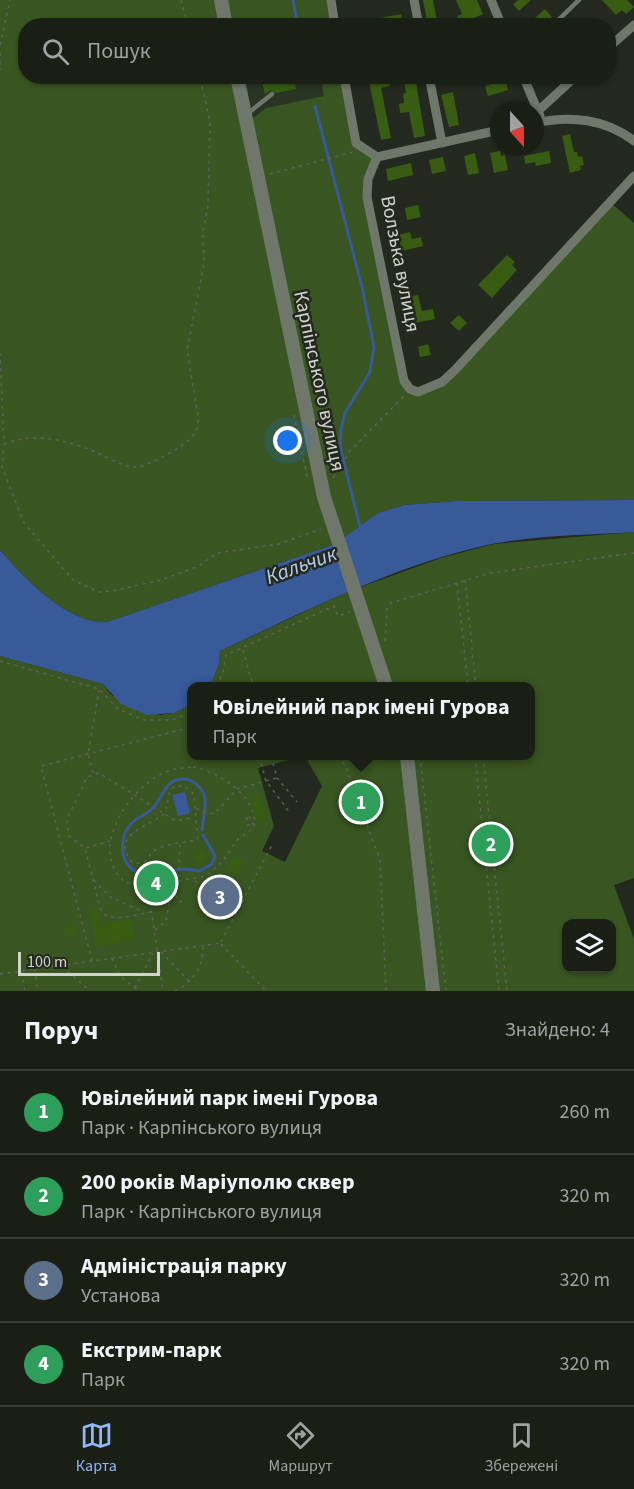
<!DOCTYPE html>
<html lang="uk">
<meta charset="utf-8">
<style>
body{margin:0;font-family:"Source Sans 3",sans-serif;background:#23271f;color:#f1f3f6}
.controls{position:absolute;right:18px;bottom:18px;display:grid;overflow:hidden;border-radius:12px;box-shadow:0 2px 4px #0004}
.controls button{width:54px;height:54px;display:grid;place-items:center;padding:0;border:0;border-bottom:2px solid #383d35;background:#1a1f16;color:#f1f3f6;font:30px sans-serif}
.compass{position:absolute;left:490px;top:102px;width:54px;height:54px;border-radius:50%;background:#1a1f16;box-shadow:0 2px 4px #0004;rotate:159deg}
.scale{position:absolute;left:18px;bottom:15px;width:142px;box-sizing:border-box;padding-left:6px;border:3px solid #d0d4cd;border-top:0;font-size:16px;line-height:21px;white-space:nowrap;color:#d0d4cd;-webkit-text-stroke:4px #23291e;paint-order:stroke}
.you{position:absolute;left:288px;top:441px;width:21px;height:21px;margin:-15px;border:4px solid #fff;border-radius:50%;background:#1a73e8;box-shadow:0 0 0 9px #1a73e833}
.badge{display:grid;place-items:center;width:39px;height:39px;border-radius:50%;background:#91b8fd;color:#fff;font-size:20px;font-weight:700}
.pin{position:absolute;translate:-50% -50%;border:3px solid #fff;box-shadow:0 2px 6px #0006}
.popup{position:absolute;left:187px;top:682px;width:348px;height:78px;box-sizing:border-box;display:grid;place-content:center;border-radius:12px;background:#1a1f16;filter:drop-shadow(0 2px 4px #0005);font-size:20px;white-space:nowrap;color:#9fa2a1}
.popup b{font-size:22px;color:#f1f3f6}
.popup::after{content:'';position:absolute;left:50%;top:100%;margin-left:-12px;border:12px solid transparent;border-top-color:#1a1f16}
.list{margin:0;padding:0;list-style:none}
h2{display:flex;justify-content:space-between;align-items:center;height:78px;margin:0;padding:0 24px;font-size:26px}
h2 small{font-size:20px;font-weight:400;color:#9fa2a1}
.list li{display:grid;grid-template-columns:39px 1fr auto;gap:18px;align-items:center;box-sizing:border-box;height:84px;padding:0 24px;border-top:2px solid #383d35}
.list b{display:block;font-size:22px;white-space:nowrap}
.list p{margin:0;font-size:20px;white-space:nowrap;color:#9fa2a1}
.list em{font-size:20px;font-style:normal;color:#9fa2a1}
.icon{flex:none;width:33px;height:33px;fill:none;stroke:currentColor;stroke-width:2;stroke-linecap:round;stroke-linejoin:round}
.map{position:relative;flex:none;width:634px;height:991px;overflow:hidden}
.search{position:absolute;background:#1a1f16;box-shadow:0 2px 4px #0004;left:18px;right:18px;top:18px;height:66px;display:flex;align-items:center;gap:15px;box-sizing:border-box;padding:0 21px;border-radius:24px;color:#9fa2a1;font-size:22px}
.sheet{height:414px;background:#1a1f16}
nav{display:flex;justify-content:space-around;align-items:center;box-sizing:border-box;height:84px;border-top:2px solid #383d35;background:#1a1f16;font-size:16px;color:#9fa2a1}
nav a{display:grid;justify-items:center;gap:3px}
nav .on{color:#91b8fd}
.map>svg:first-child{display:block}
</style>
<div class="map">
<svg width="634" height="991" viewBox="0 0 634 991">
<rect width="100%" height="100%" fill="#23291e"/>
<path fill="#2a3423" d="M240,77H321L325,96L266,108L249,121Z"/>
<path fill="#395521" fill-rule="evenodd" d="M0,0H217L222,25L26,26V76L232,77L335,544L107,622C68,625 23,577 0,550Z
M224,0H331L335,25H230Z
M321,77H344L356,143L377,157L368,179L404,381L418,392L442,382L610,202L634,223V500L456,501L404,505L378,513L341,540L332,514L249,121L266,108L324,96Z
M634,532V878L614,885L634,939V991H433L407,756H530V686H386L358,588L441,558L494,544ZM566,924H612V968H566Z
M349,591L381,686H210L219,664L220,651Z
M0,656L103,684L111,695L160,715L174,713L191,705L192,756H304L258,768L274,826L262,851L285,862L322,786L305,756H402L428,991H0Z"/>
<path fill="#385a99" d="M634,500V532C588,535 538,535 492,544C397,564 308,610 220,651L219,664L210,686H192L191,705L174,713L147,715L121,704L103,684L0,656V550C23,577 68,625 107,622L335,544L378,513L404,505L456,501Z
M185,792L190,813L178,816L172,795Z"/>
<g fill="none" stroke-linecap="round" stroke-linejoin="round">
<path stroke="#385a99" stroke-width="3" d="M293,0L298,26
M315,106L362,287L374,347L370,372L345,413L341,429L340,446L360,527
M202,830C204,809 213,793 190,780C166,774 165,795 153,808C148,814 139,816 133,822C118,836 118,864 139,873L183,869L200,871L212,864L215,856L203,835"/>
</g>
<path fill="#385c12" d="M423,0H433L438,26H428Z
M456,0H477L483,14L461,24L457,16L462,14Z
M518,0H531L519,11L513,4Z
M602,0H627L634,7L626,14L622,10L616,15Z
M545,9L552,17L542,26H526Z
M401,14L403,23L361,26L360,22Z
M272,76H294L296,89L276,93L271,90L265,94L262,82L271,84L273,81Z
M368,76H379L380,81L389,79L390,86L381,88L391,138L381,140Z
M403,76H415L425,136L414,138L409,112L400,113L399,104L404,103L403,94L406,93Z
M498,76L500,82L506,80L508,90L488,96L485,86L490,85L489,79Z
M453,92L459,125L449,127L441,95Z
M570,134L574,152H577L578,157L582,156L584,165L580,166L581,170L570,173L562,136Z
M500,151L501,156L505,155L508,170L494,173L490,153Z
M549,151L551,163L536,166L535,162L525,164L524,156Z
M475,153L479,173L468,175L464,156Z
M443,157L446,171L432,174L429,160Z
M411,163L413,175L388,181L386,169Z
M418,205L421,217L407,220L405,208Z
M410,232L412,239L421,237L423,246L402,251L398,235Z
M507,255L515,262L512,265L517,270L492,298L478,285Z
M418,295L422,311L433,309L435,319L415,323L412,308L405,310L403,298Z
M459,315L467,323L459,331L450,323Z
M428,344L431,355L420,357L418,347Z
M257,794L264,808L265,817L261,821L256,818L253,807L252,798Z
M194 857a6 6 0 1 1 12 0a6 6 0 1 1-12 0Z
M232,855L243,861L236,875L227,871Z
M218,888L228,893L221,906L212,901Z
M94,909L100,912L99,924L133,919L135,940L95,946L92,921L88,915Z
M73,923L76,935L66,937L63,926Z"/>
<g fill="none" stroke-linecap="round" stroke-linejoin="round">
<path stroke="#5d6259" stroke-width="1.5" stroke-dasharray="3 4.5" stroke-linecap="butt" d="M181,0L188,26
M0,45L10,0
M0,53V70
M270,174L353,152
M0,353L4,444L2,467L24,523L73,580L99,592L112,591L161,580L199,566L217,553L279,544L321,529
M294,415L308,481
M4,444C32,432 70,440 97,453C109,458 123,467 136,467C148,467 184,446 192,437C198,431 198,423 198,416L187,350L204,264L203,231L208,206L210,123L200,76
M333,478L350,451L404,396
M465,580L476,686
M457,583L468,686
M385,641L387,609L391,603L490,573L634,553
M243,650L253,686
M0,661L99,689L118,709L144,720H172L192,712
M217,686L223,672L226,655L334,606L338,616L350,612
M259,756L266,781L290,813
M271,756L277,778L297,802
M338,756L346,767L380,860L386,991
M420,756L446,991
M475,756L499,991
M483,756L507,991
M193,767C218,771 260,798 254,828L237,840L222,862L206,876L148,886L126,883C87,851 127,792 161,774C171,769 182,768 193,767Z
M93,773L88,754L99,690
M196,809L214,814L237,789L277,778
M247,825H249L246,816H249L252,824L255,823
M197,831L194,794L185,786H175L170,791L165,813C151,826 108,835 132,862C147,867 146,857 154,851C164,843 185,843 197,840L198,836
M86,848L110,841
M94,880L110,897L144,912
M195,881L213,894
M148,888L163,991
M175,895L183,904
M151,912C137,914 111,924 101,911L85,848L69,836L67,819L87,777L99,773L176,821L194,817
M155,930L166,921L169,903L178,882L180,844
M221,942L273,843
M221,944L266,991
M161,952L189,981
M112,958L120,976L139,991
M92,961L41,766L192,727
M62,966L90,991
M35,969L38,991
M22,972L25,991
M0,974L221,943
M135,988L153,953
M175,991C193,982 203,967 203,947"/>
<path stroke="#6f776a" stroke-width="4.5" d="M552,26L579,0
M265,76L269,80
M247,114L272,94"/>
<path stroke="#6f776a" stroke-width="9" d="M331,0L335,26
M414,0L419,26
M491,0L502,26
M608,48L634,25
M344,76L356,143L377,157
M429,76L442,143
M523,76L540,116
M538,111L576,76
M535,123C570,115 606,119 634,141
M377,157L368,179L367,197L404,381L410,389L418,392L442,382L455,370L634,176
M377,157L499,130"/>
<path stroke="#6f776a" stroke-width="14" d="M221,0L226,26
M237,76L324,497L386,686
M407,756L433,991"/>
</g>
<g text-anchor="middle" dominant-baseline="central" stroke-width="5" stroke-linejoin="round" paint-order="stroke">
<g font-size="20" fill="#d0d4cd" stroke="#23291e">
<text transform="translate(400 264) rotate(79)">Волзька вулиця</text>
<text transform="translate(319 381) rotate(78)">Карпінського вулиця</text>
</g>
<g font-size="21" font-style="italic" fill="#b9cef2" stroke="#23291e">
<text transform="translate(301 565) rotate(-20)">Кальчик</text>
</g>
</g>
</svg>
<div class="controls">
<button><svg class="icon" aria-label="layers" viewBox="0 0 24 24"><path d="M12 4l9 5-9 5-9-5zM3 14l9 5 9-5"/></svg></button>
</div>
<svg class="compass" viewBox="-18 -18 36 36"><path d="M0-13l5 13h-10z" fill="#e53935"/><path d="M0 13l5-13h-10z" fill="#9fa2a1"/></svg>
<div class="scale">100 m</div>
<div class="you"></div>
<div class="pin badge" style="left:361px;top:802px;background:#2e9e5b">1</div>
<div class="popup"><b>Ювілейний парк імені Гурова</b>Парк</div>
<div class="pin badge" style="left:491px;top:844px;background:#2e9e5b">2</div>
<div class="pin badge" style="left:220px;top:897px;background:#5c6f8a">3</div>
<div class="pin badge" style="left:156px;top:883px;background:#2e9e5b">4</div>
<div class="search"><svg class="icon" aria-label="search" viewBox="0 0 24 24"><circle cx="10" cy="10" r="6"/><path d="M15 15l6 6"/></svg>Пошук</div>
</div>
<section class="sheet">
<h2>Поруч<small>Знайдено: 4</small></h2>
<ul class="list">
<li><span class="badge" style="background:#2e9e5b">1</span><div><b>Ювілейний парк імені Гурова</b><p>Парк · Карпінського вулиця</p></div><em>260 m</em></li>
<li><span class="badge" style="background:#2e9e5b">2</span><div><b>200 років Маріуполю сквер</b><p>Парк · Карпінського вулиця</p></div><em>320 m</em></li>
<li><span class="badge" style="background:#5c6f8a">3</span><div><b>Адміністрація парку</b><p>Установа</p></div><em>320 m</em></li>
<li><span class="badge" style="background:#2e9e5b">4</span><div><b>Екстрим-парк</b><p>Парк</p></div><em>320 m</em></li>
</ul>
</section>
<nav>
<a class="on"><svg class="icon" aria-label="map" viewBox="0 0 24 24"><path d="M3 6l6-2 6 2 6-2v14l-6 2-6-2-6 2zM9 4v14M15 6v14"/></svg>Карта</a>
<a><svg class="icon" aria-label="directions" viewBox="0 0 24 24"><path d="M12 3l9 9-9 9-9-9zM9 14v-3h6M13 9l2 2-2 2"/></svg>Маршрут</a>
<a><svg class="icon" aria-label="saved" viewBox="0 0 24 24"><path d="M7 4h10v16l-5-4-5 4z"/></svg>Збережені</a>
</nav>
